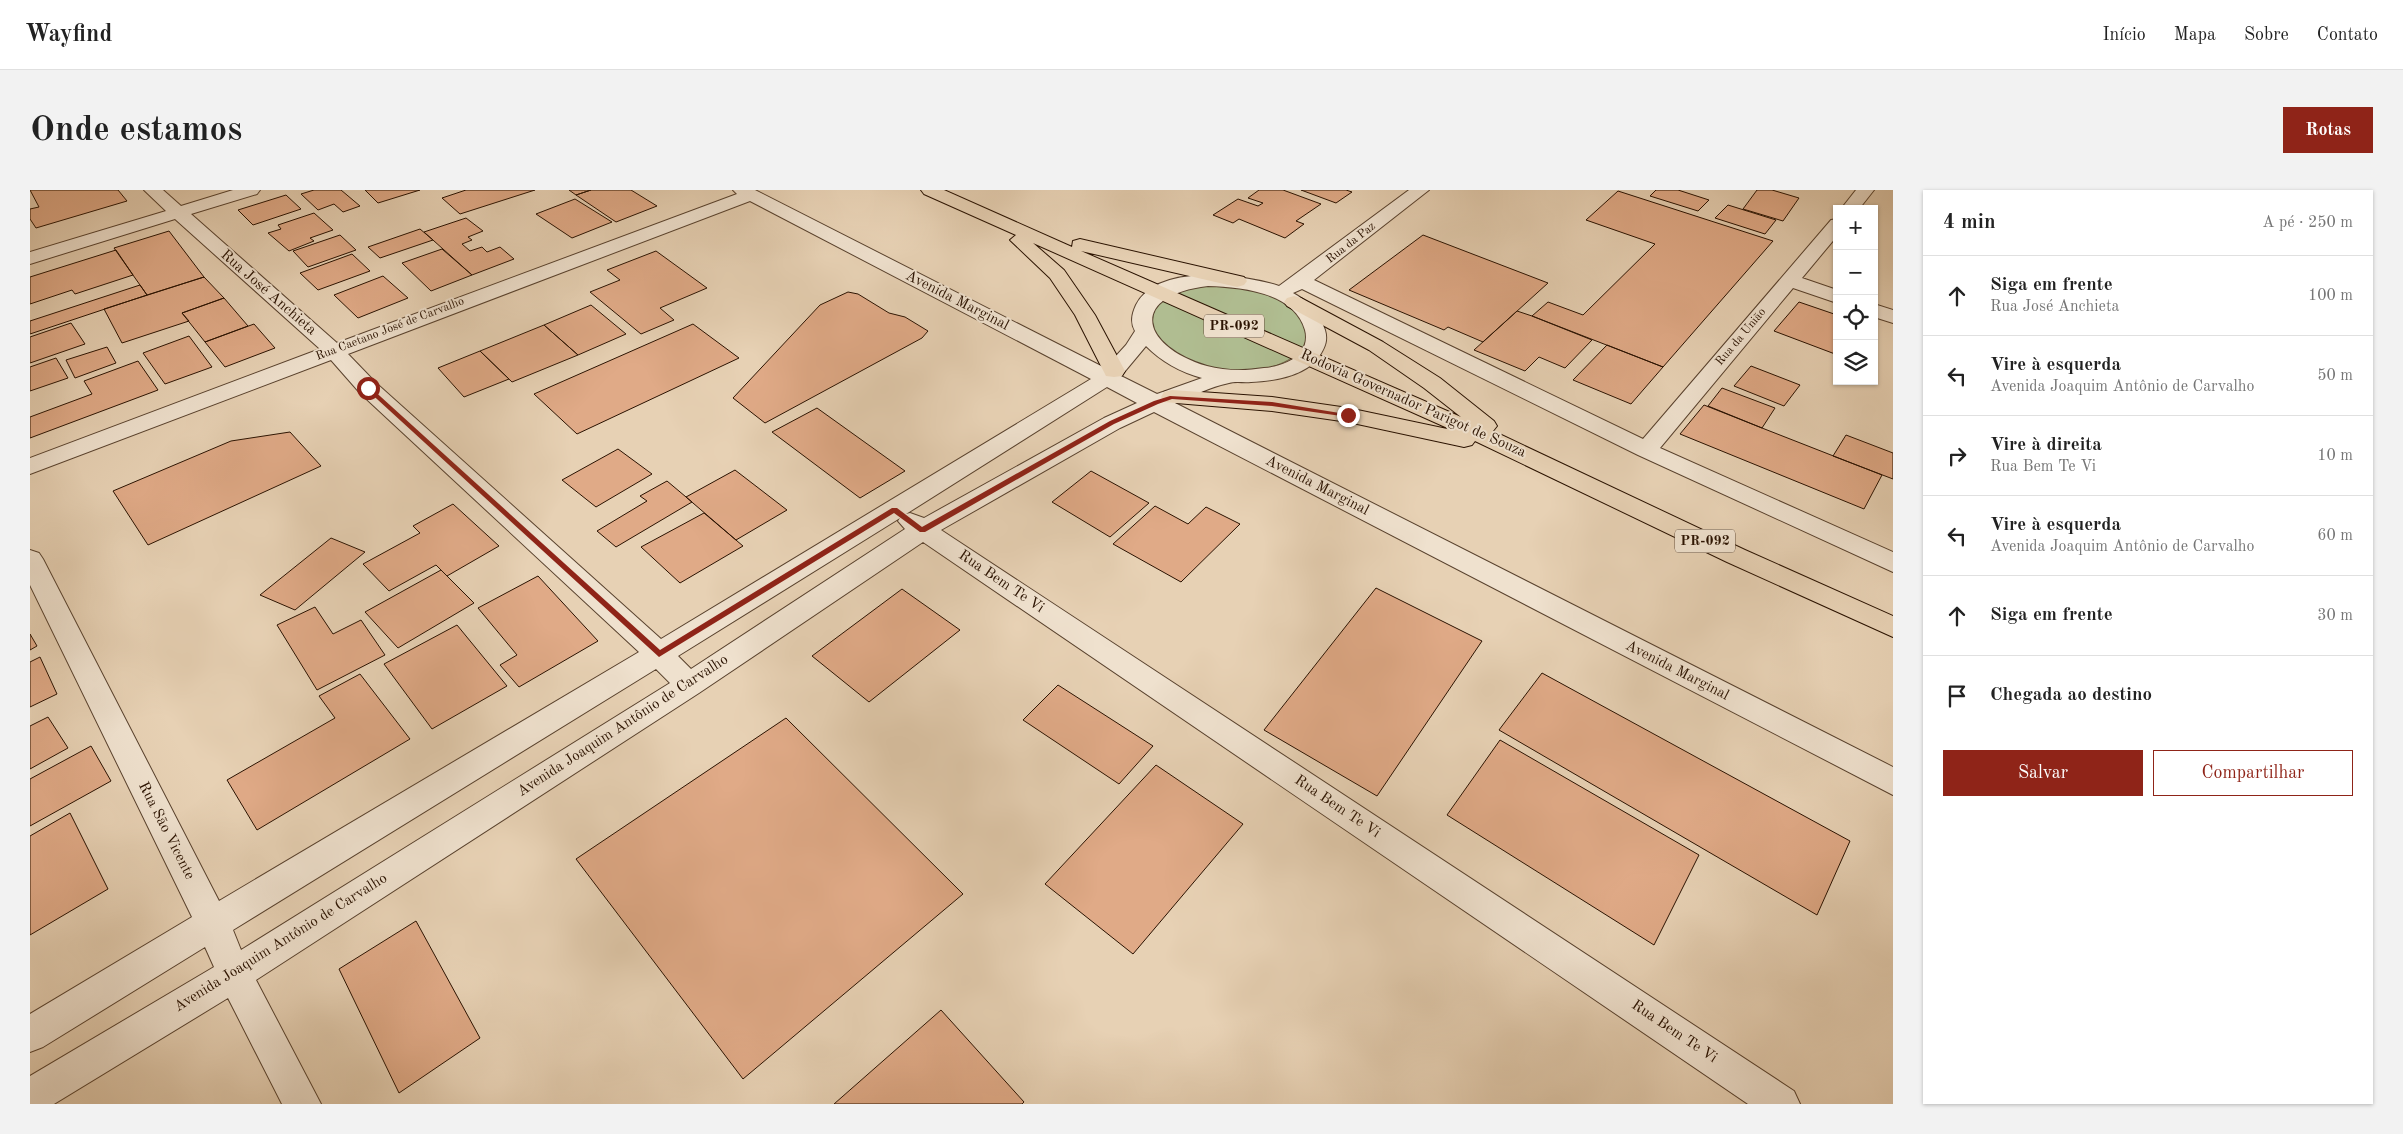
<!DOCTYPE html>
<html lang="pt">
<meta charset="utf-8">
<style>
body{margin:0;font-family:"Old Standard TT",serif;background:#f2f2f2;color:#222}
.controls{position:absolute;right:15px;top:15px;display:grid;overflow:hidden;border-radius:0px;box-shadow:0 1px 4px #0004}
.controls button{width:45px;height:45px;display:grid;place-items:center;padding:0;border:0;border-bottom:1px solid #e0e0e0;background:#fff;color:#222;font:25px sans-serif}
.stop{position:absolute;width:15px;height:15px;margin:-11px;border:4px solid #8f2418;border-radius:50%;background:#fff}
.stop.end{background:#8f2418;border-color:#fff;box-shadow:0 1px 5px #0008}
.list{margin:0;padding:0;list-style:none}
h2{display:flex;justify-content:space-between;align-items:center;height:65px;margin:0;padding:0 20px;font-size:21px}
h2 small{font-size:16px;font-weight:400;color:#767676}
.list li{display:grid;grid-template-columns:32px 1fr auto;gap:15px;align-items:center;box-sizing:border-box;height:80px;padding:0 20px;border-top:1px solid #e0e0e0}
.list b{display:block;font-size:19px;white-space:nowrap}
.list p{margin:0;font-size:16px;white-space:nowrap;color:#767676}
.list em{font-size:16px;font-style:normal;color:#767676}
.actions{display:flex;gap:10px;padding:15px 20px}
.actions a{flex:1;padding:11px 0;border:1px solid #8f2418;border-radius:0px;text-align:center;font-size:18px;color:#8f2418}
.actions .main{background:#8f2418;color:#fff}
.icon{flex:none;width:28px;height:28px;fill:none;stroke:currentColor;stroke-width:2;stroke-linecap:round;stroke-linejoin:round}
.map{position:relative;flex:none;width:1863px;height:914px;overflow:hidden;border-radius:0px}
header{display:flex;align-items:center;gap:30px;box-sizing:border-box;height:70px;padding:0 25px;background:#fff;border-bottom:1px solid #e0e0e0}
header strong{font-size:24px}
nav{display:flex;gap:28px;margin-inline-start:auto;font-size:18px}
.intro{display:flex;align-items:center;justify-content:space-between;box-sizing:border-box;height:120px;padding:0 30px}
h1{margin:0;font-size:35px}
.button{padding:12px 22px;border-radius:0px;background:#8f2418;color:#fff;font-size:18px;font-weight:700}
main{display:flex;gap:30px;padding:0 30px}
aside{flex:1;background:#fff;border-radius:0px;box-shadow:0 1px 4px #0004}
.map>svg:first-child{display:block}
</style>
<header>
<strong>Wayfind</strong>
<nav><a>Início</a><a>Mapa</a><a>Sobre</a><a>Contato</a></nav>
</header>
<div class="intro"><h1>Onde estamos</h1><a class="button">Rotas</a></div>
<main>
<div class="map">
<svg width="1863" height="914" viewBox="0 0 1863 914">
<rect width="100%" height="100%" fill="#e7d1b4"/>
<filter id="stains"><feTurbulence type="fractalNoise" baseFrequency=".004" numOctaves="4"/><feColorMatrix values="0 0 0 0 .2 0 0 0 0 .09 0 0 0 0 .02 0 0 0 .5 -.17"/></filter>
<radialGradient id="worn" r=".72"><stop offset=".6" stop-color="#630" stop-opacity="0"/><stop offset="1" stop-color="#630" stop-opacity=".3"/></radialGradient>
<path fill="#b0bd91" stroke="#6d6849" d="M1176,95C1200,97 1224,97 1246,108C1291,131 1286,165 1238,178C1207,187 1166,178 1140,160C1133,155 1126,147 1124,140C1114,108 1153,99 1176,95Z"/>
<path fill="#e0aa87" stroke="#2a1201" d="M0,0H88L97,11L6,38L0,29V19L9,17Z
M284,0H311L330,16L313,22L304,14L288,20L271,4Z
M335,0H390L348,13Z
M436,0H505L430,24L412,8Z
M539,0H561L546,5Z
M561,0H601L627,16L586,32L546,5Z
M1229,0H1253L1291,14L1266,31L1274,34L1255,48L1209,29L1203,33L1183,25L1208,9L1228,16L1233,13L1218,8Z
M1271,0H1316L1322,2L1306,13Z
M1626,0H1648L1679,10L1668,21L1620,6Z
M1727,0H1742L1769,8L1753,31L1713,19Z
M1588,1L1743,51L1633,177L1502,126L1518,112L1553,125L1625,54L1556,30Z
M256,5L271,19L223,35L208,20Z
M545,9L582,32L542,48L506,24Z
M1698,15L1746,30L1735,44L1685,28Z
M284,23L303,40L280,48L284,51L259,61L238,43L251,39L248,35Z
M436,28L453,41L438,47L442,50L432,54L440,61L452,57L457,62L470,57L484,69L442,85L394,42Z
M390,39L403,50L350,68L338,57Z
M139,41L174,87L117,105L84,58Z
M310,45L326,60L278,77L263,61Z
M1393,45L1518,93L1453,152L1418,137L1414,140L1319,100Z
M412,59L442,85L401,101L372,73Z
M86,60L103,85L45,104L42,100L0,114V87Z
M626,61L677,98L630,118L644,130L611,144L560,102L590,90L577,80Z
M322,64L340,81L288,100L270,83Z
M353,86L378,108L328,128L304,105Z
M174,87L194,108L152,123L159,131L92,153L74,119Z
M110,95L117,105L0,144V131Z
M818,102L828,104L859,123L875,127L898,141L892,148L735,233L703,208L790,115Z
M194,108L218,136L175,152L152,123Z
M1769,112L1807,125V161L1805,164L1744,141Z
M561,115L596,144L548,165L514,135Z
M1487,121L1502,126L1562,150L1535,178L1509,167L1495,181L1444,160Z
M41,133L55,154L0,173V147Z
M224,134L245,158L195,177L175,152Z
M663,134L709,168L547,244L504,204Z
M514,135L548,165L482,192L450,161Z
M159,146L182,177L135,194L113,163Z
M1577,155L1633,177L1601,214L1543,190Z
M77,157L86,173L45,188L36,170Z
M450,161L479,189L434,207L408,178Z
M26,168L38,188L0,201V177Z
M108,171L128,200L0,248V227L62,204L54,191Z
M1721,176L1770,195L1754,216L1704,196Z
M1692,198L1745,218L1732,238L1678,216Z
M1674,215L1732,238L1852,285L1834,319L1650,244Z
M787,218L875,281L830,308L742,242Z
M260,242L291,276L118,355L83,301L201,251Z
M1816,245L1863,263V289L1803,266Z
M588,259L622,284L566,317L532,290Z
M705,280L757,320L706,350L656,307Z
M1061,281L1119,313L1080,347L1022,312Z
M637,291L662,312L586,357L567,341L617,311L610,306Z
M423,314L469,356L417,386L406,375L359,401L333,374L390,343L383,336Z
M1125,316L1158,334L1176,317L1210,334L1151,392L1083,354Z
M674,323L713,356L650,393L611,357Z
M301,348L335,362L265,420L230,405Z
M411,380L444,413L368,458L335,422Z
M508,386L568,451L489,497L470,475L487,465L448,418Z
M1346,398L1452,451L1347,606L1234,540Z
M872,399L930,440L839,512L782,466Z
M285,417L303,444L331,430L355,465L287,500L247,435Z
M427,435L477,496L402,539L354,474Z
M0,444L7,456L0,460Z
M10,467L27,504L0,517V472Z
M1512,483L1820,651L1787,725L1469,540Z
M330,484L380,549L227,640L197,590L305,528L289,506Z
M1028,495L1123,556L1089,594L993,530Z
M18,527L38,558L0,579V536Z
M756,528L933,704L713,889L546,669Z
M1470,550L1669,665L1624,755L1417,625Z
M61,556L81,591L0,636V589Z
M1126,575L1213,634L1103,764L1015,694Z
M40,623L78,699L0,745V646Z
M386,731L450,848L369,903L309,779Z
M911,820L994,912L992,914H804Z"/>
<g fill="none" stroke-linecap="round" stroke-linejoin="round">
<g stroke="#59422e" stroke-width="2">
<path id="minor" d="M114,0H133L151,16L203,0H230L227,4L161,24L307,153L707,4L703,0H725L1075,178L1096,155L1105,141C1100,132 1102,124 1106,115C1127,73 1213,84 1249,96L1379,0H1399L1284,90L1613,249L1801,30L1807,29V46L1772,88L1807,100V113L1763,98L1630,258L1863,362V382L1608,265L1272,99L1263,103C1278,111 1290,124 1295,140C1298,150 1295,157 1290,165C1277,186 1244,191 1221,192C1214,193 1206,191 1199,193C1180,197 1162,206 1145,213L1863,577V605L1124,222L1090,238L911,340L1764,901L1770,914H1718L893,352L669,503L226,790L291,914H252L198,808L24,914H0V886L184,777L175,757L13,857L0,862V824L162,727L0,395V360L9,363L13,369L189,711L609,462L330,203L301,170L0,284V268L290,159L145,29L0,74V62L136,21ZM720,11L1061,189L631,449L346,193L318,164ZM1178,96C1211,97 1264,102 1275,140C1277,147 1276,156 1271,162C1263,172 1247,177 1234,178C1216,181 1195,181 1177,176C1112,157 1096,106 1178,96ZM1116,156C1132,172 1150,182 1172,188L1127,204L1091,186ZM1077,197L1107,213L1074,228L894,328L880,323L876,324ZM870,328L868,331L875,339L661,479L648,466ZM626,479L640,493L211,760L203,740Z
M1826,0H1844L1829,19H1811Z
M1844,114L1863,120V133L1844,127Z"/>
</g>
<g stroke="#2a1201" stroke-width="2">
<path id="major" d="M891,0H914L1042,57L1043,51L1050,49L1214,87L1217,91L1214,95L1207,97L1051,61L1431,227L1394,198L1339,160L1257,116L1254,112L1257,108L1264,106L1271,108L1353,152L1410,188L1464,231L1467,236L1463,241L1715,360L1863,426V447L1697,372L1445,251L1442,255L1434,257L1318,232L1242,221L1134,212L1131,207L1134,202L1142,200L1242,207L1318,218L1422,240L1003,53L1034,80L1065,125L1095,181L1092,186L1084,187L1076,186L1045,125L1020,88L980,50L986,45L894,4Z"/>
</g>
<use href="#minor" fill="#efe1ce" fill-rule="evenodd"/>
<use href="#major" fill="#e7d1b4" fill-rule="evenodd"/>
</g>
<path fill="#8f2418" d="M336,197H340L630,460L862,318H867L892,337L1080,231L1124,211L1140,206L1242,212L1322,225L1318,227L1242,216L1142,209L1128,214L1084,234L895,342H890L864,323L629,467L336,199Z"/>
<g text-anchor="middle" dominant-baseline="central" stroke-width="4" stroke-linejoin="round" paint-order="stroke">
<g font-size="12" fill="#2a1201" stroke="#efe1ce">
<text transform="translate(1321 53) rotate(-38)">Rua da Paz</text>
<text transform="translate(360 139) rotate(-21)">Rua Caetano José de Carvalho</text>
<text transform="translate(1711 147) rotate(-50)">Rua da União</text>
</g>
<g fill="#efe1ce" stroke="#65503e" stroke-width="1">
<rect x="1174" y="124.5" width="60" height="23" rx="4"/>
<rect x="1645" y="339.5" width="60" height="23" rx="4"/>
</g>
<g font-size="14" font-weight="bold" fill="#2a1201">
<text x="1204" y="136">PR-092</text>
<text x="1675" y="351">PR-092</text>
</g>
<g font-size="15" fill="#2a1201" stroke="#efe1ce">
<text transform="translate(238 103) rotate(41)">Rua José Anchieta</text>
<text transform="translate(927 111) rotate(27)">Avenida Marginal</text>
<text transform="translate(1383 214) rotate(24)">Rodovia Governador Parigot de Souza</text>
<text transform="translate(1287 296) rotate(27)">Avenida Marginal</text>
<text transform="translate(971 392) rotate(34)">Rua Bem Te Vi</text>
<text transform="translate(1647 481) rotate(27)">Avenida Marginal</text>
<text transform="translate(593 536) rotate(-33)">Avenida Joaquim Antônio de Carvalho</text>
<text transform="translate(1307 617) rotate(34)">Rua Bem Te Vi</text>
<text transform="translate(136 641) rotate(63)">Rua São Vicente</text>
<text transform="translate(251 753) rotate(-32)">Avenida Joaquim Antônio de Carvalho</text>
<text transform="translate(1644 842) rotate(34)">Rua Bem Te Vi</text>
</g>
</g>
<rect width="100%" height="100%" filter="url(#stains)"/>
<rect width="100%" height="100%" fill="url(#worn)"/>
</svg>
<div class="controls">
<button>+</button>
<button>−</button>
<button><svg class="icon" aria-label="locate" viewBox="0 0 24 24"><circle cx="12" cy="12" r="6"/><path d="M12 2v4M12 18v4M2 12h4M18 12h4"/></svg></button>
<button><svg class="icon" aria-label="layers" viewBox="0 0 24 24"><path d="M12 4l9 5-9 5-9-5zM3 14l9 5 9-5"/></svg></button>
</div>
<div class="stop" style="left:338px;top:198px"></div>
<div class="stop end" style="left:1318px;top:225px"></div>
</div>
<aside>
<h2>4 min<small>A pé · 250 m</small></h2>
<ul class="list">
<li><svg class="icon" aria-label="ahead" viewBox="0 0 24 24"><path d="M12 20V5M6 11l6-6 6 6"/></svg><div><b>Siga em frente</b><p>Rua José Anchieta</p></div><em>100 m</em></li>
<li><svg class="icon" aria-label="left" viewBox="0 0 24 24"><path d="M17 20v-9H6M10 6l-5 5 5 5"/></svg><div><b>Vire à esquerda</b><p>Avenida Joaquim Antônio de Carvalho</p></div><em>50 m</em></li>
<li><svg class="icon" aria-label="right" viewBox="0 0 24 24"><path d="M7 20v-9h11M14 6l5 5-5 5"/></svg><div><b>Vire à direita</b><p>Rua Bem Te Vi</p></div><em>10 m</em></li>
<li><svg class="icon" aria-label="left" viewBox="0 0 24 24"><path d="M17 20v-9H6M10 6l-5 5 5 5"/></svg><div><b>Vire à esquerda</b><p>Avenida Joaquim Antônio de Carvalho</p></div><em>60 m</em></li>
<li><svg class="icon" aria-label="ahead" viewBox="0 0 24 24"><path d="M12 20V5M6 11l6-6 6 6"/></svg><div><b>Siga em frente</b></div><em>30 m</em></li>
<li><svg class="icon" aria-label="arrive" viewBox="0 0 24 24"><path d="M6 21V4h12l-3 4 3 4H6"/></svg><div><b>Chegada ao destino</b></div></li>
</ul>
<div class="actions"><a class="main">Salvar</a><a>Compartilhar</a></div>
</aside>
</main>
